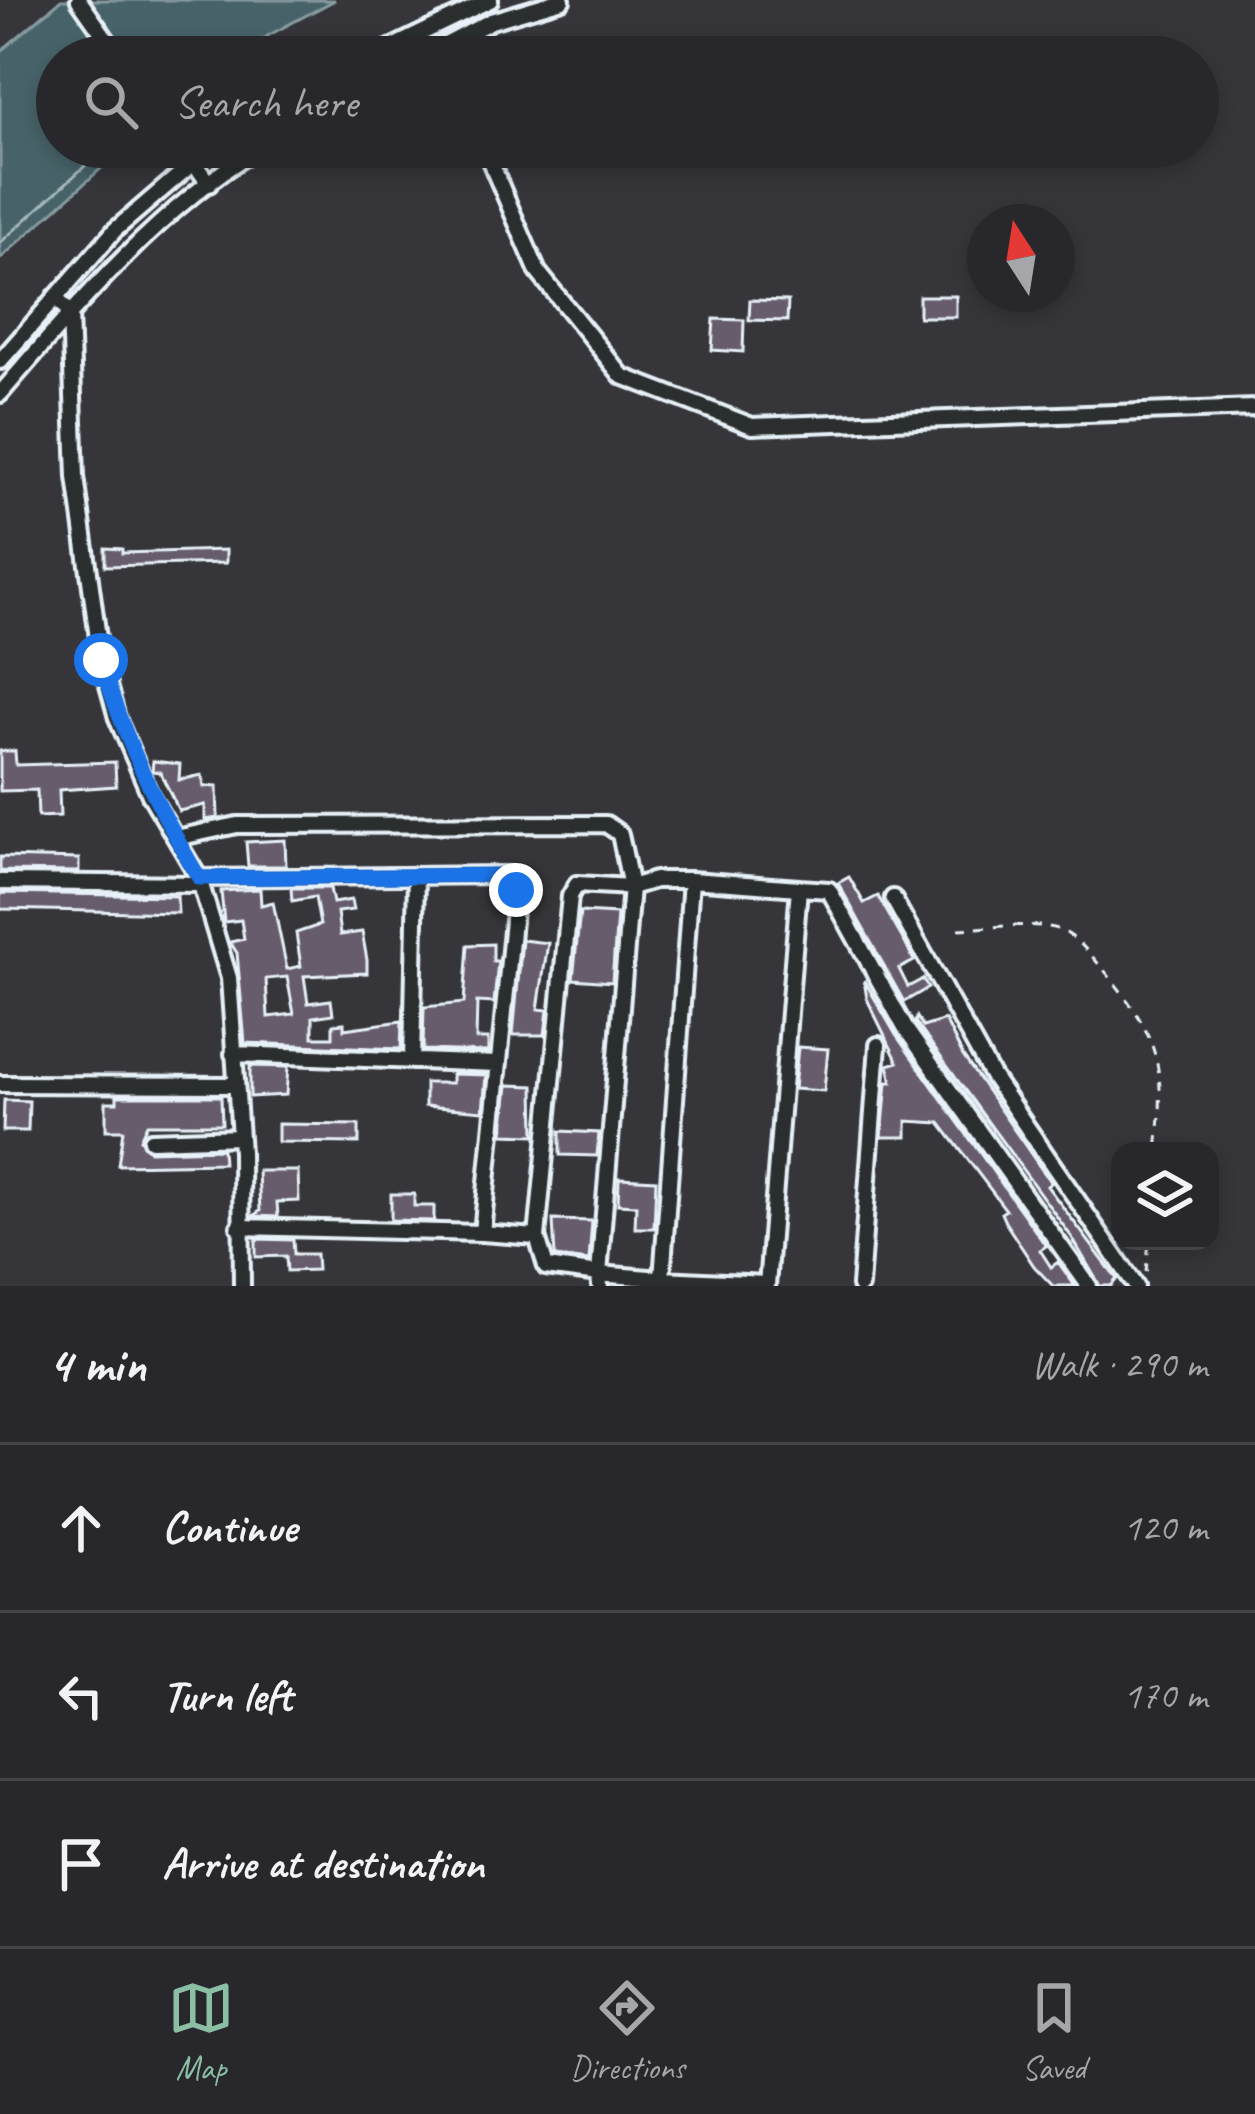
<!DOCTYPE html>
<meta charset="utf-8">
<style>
body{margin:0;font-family:Caveat,sans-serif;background:#343438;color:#f1f3f6}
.controls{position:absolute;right:36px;bottom:36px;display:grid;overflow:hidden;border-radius:24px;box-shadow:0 6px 18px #0003}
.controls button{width:108px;height:108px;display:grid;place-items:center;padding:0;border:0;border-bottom:3px solid #444448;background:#28282c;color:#f1f3f6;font:60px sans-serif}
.compass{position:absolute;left:967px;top:204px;width:108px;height:108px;border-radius:50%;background:#28282c;box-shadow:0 6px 18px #0003;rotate:348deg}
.stop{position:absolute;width:36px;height:36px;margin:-27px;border:9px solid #1a73e8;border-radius:50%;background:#fff}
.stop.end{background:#1a73e8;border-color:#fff;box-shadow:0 3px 12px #0008}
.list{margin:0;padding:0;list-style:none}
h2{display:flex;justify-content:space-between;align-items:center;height:156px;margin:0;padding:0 48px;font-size:51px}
h2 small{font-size:39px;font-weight:400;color:#a5a6a9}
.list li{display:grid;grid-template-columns:78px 1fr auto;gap:36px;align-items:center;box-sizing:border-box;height:168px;padding:0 48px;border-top:3px solid #444448}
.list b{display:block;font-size:45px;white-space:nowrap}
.list em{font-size:39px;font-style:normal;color:#a5a6a9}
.icon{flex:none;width:66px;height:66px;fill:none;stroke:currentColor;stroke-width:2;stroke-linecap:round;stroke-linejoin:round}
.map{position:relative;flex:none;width:1255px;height:1286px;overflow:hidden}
.search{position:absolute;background:#28282c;box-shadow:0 6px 18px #0003;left:36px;right:36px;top:36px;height:132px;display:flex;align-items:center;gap:30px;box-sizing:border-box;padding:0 42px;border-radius:66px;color:#a5a6a9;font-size:45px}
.sheet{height:660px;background:#28282c}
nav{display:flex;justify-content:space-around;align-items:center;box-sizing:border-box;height:168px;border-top:3px solid #444448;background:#28282c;font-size:33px;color:#a5a6a9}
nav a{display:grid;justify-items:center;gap:6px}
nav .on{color:#8abfa5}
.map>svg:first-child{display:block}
</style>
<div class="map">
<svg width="1255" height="1286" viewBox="0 0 1255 1286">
<rect width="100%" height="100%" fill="#36363a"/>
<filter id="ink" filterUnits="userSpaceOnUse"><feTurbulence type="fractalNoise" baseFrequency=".00833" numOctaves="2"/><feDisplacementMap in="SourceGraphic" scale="24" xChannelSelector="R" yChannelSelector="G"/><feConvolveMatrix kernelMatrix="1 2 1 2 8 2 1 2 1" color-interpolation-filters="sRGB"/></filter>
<g filter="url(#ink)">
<path fill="#466469" stroke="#879ca2" stroke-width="3" d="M61,0H335L269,35L241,57H57V147H125L0,259V52Z"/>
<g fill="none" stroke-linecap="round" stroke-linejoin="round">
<path stroke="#a7b9bf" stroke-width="3" d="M0,243L106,147"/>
</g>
<path fill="#665c6c" stroke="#e8f1f8" stroke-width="3" fill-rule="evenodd" d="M919,296H956V317H919Z
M750,300L788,301L787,321L749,320Z
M714,319L744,320L743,352L712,350Z
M105,548L122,549V553L226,550V563L105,566Z
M0,751H15L16,765L115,762L116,786L59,790L60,816L38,817L37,790L0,791Z
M153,761L180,764L179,780L202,775L204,787L217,786L218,818L205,820V805L179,811L160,772L152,771Z
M285,840L286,866H248L246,842Z
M0,857L79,859V872L0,871Z
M849,877L864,903L878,896L909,950L914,961L899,969L908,987L923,979L928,988L904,1002L838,883Z
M291,888H330L333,903L351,900L353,910L337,912L340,935L362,932L367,960V973L304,976L308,1003L331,1000L333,1014L313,1017V1037H333V1024L344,1023V1029L402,1021L401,1049L245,1043L237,953L230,942L244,939L241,920L224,922L221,891L260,889L261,905L273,902L287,969L301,966L296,933L320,925L315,897L292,901ZM287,977L294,1014L268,1017L266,979Z
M0,893L177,896L178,913L0,909Z
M580,912L617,914L612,982L573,979Z
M522,940L548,943L538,1009L548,1010L545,1035H513Z
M493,944V961H498L494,1003L477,1002L476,1039H488V1052L423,1050L424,1007L464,1003L468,945Z
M864,980L896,1035L1046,1246L1040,1250L1051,1267L1058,1262L1075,1286H1053L1034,1266L1005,1222L1001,1213L1006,1210L940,1123L907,1121V1137H882L887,1082H892L888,1065L898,1062L867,999Z
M917,1017L923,1027L945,1020L963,1056L1051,1183L1047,1186L1117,1279L1111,1286H1100L1071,1236L915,1022Z
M798,1047L828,1049L824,1091L794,1089Z
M250,1066L288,1067L286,1095L250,1097Z
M452,1074L486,1075L483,1111L425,1106V1083H452Z
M508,1085L534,1086L535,1135L503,1134Z
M117,1096H221L222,1124H147L140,1139L150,1151L222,1149L223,1163L118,1165L123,1130H106V1102H117Z
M4,1100L29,1101L28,1131H3Z
M278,1124L359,1125V1143L278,1142Z
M560,1131L599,1133L597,1156L560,1155Z
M258,1171H298L299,1201L277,1202L278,1217L253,1216L260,1211Z
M619,1178L656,1180L654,1228H635L636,1205L618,1204Z
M391,1194H414V1206H434V1221L391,1220Z
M553,1220L592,1221L589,1261L555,1257Z
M256,1239L293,1240L294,1254H316L317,1270L287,1271L286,1256L256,1257Z"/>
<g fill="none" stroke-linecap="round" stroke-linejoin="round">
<g stroke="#e8f1f8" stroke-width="22">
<path id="minor" d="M79,0L119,57
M372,57L490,0
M423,57L491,21L562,0
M183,147L209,184
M484,147L538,272L622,376L752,426L1255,408
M55,297L70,313L76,477L101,660L117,718L150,795L199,878L229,978L241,1152L242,1286
M0,361L115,230L193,163
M0,394C77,305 159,209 260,147
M176,838L237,825L606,824L620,834L631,887L655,880H691
M199,878L507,875L516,890L482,1233L537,1237L570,896L577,884L631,887L599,1274L662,1279L691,880L799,888L767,1286
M0,882L201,884
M799,888L829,890L905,1028L1089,1286
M893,898L992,1076L1136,1286
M233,1054L497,1064
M412,1061L416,876
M0,1084L236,1085
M151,1140L240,1137
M239,1227L482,1233
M537,1237L546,1267L599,1274L600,1286
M661,1286L662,1279L767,1284
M860,1286L878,1045"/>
</g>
<path stroke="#e8f1f8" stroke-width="3" stroke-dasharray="9 9" stroke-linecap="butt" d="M959,929C990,928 1024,922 1054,928C1075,933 1090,955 1104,970C1159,1036 1166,1066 1157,1151
M1146,1272L1149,1241"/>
<use href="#minor" stroke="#2a2d2e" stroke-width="14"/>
</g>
</g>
<g fill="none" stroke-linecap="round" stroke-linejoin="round" filter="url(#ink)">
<path stroke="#1a73e8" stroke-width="15" d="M101,660C123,739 158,807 199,878L507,875L516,890"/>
</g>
</svg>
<div class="controls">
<button><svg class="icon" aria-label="layers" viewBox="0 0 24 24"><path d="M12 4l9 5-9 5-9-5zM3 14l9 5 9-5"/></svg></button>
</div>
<svg class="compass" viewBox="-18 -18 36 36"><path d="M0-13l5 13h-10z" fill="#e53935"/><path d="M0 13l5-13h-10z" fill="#a5a6a9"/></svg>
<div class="stop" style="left:101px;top:660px"></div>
<div class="stop end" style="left:516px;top:890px"></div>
<div class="search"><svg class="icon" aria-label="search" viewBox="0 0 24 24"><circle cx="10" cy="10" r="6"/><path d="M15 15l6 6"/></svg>Search here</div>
</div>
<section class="sheet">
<h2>4 min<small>Walk · 290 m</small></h2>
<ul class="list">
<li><svg class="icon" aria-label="ahead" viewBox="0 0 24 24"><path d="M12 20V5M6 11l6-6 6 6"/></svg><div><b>Continue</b></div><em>120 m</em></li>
<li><svg class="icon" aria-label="left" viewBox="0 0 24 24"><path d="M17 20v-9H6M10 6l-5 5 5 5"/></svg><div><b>Turn left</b></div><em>170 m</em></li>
<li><svg class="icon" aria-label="arrive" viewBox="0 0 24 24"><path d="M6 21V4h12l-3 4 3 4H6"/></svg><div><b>Arrive at destination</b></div></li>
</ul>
</section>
<nav>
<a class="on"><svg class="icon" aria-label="map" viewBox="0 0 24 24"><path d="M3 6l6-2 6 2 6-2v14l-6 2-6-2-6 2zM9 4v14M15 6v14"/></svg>Map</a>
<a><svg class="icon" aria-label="directions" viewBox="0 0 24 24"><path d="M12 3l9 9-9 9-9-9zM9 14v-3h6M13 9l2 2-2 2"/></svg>Directions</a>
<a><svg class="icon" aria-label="saved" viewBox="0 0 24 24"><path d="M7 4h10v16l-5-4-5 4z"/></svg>Saved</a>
</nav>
